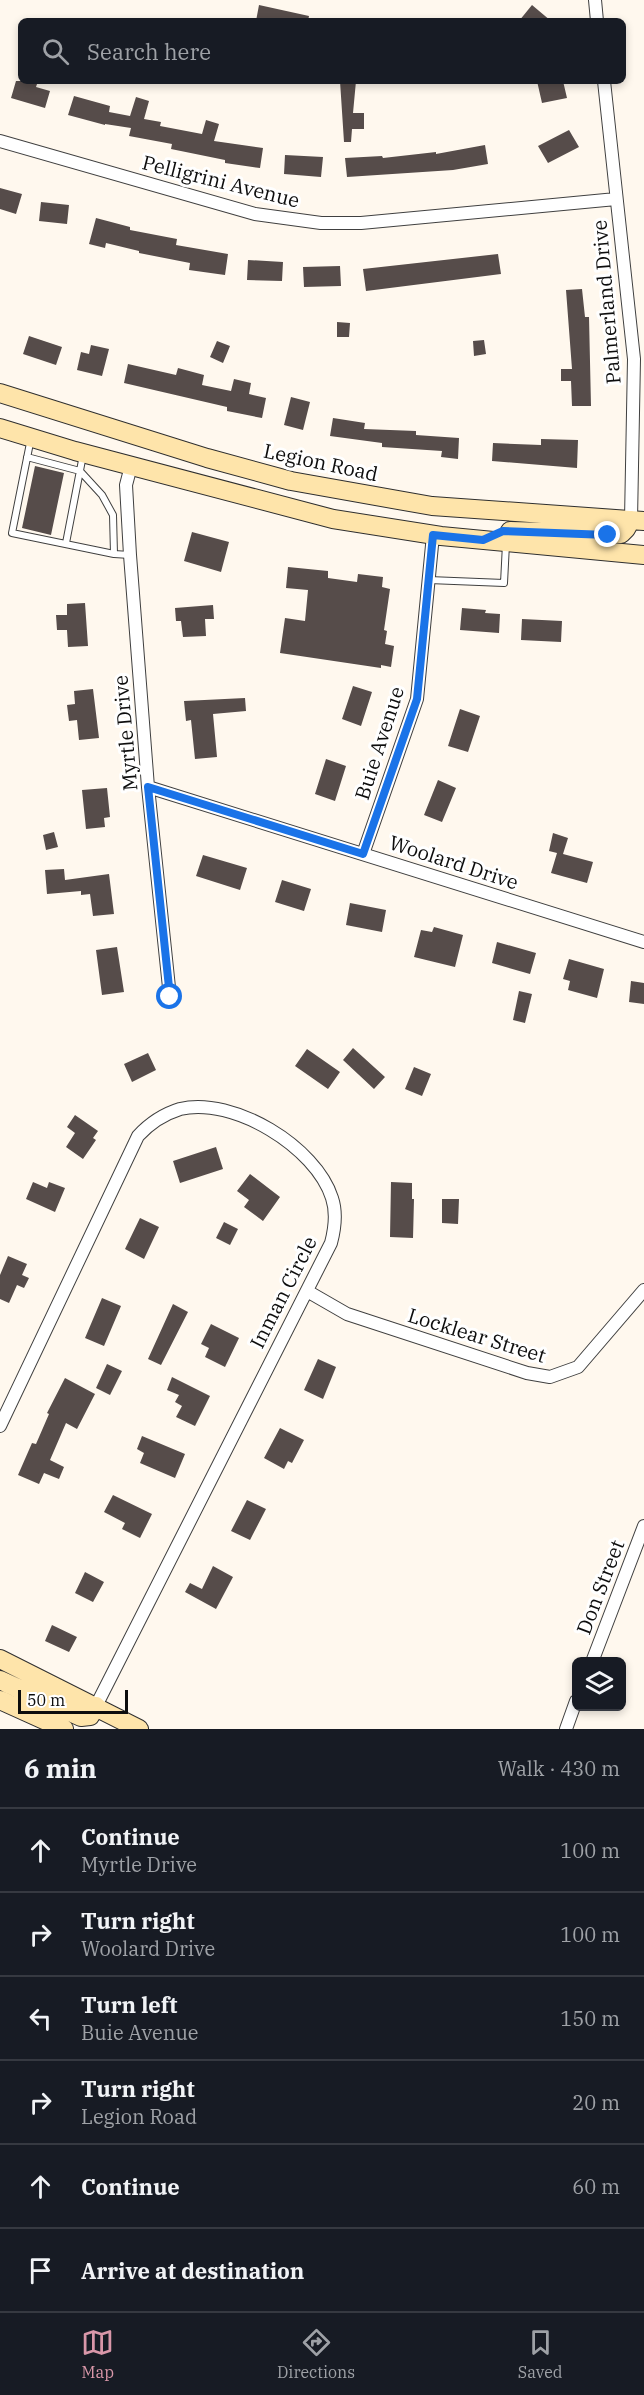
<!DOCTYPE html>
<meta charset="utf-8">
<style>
body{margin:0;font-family:"IBM Plex Serif",serif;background:#242831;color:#f1f3f6}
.controls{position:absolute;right:18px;bottom:18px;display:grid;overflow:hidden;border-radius:9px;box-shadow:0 3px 9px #0003}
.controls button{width:54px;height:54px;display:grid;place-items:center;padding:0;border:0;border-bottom:2px solid #363941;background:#171b24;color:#f1f3f6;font:30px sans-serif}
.scale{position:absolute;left:18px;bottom:15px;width:110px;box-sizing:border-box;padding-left:6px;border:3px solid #0d0d0d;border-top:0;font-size:16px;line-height:21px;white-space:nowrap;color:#0d0d0d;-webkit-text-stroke:4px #fff;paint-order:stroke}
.stop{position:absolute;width:18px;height:18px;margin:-14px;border:4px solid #1a73e8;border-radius:50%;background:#fff}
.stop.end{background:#1a73e8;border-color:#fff;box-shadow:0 2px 6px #0008}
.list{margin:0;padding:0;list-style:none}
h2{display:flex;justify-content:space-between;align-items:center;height:78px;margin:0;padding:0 24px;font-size:26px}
h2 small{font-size:20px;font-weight:400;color:#9ea1a6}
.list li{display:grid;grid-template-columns:39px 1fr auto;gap:18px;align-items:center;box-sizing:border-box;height:84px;padding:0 24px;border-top:2px solid #363941}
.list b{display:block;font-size:22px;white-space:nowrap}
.list p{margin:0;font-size:20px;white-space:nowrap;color:#9ea1a6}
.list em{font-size:20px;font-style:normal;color:#9ea1a6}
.icon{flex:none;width:33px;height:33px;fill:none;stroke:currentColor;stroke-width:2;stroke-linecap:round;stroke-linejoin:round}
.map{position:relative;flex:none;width:644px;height:1729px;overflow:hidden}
.search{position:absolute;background:#171b24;box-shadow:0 3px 9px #0003;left:18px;right:18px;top:18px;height:66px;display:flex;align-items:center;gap:15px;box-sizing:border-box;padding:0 21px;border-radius:9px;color:#9ea1a6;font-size:22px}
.sheet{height:582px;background:#171b24}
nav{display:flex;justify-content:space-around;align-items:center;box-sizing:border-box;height:84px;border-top:2px solid #363941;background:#171b24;font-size:16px;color:#9ea1a6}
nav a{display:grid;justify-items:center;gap:3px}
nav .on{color:#d997a9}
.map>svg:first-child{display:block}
</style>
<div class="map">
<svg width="644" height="1729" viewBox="0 0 644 1729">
<rect width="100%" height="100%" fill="#fff8ee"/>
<path fill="#564c4a" d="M259,5L309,16L308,21H256Z
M532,5L551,21H519Z
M16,81H38L36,87L50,91L45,108L11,98Z
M340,81H356L353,113H364V129H352L351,142H344Z
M537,81H563L567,98L542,103Z
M74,96L110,106L109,112L130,116L136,97L149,101L144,119L161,122L160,126L202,134L206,120L219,124L214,141L263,148L260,168L225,163V160L171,149L172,144L129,136L131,128L105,124V125L68,115Z
M569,130L579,147L548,163L538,146Z
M485,145L488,164L453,170L347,177L345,158L382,156L383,158L436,152V154Z
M285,155L323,157L321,177L284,174Z
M0,188L22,194L16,214L0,209Z
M41,202L69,205L67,224L39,221Z
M96,218L130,227V230L177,239L176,245L228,254L225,275L189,270L190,263L139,253V251L106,243L105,248L89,244Z
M498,254L501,274L366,291L363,269Z
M248,260L283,262L282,281L247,280Z
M340,266L341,286L304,287L303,267Z
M582,289L585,317H589L591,406H572L571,381H561V369H572L566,290Z
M337,322L350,323L349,337H337Z
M29,336L62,347L56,365L23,354Z
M484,340L486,354L474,356L473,341Z
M217,341L230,346L223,363L210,357Z
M91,345L109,349L102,376L77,370L81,352L89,354Z
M128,364L176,375L178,368L204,375L202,385L231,391L234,379L251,383L249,394L266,398L262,418L227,411V407L124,383Z
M291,397L310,402L303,430L284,425Z
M333,418L365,423L364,429L416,431V435L459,438L458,459L441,457L442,451L382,447V443L330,436Z
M541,439L578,440L577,468L492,461L493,443L541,445Z
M35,466L64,473L51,535L22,528Z
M192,532L229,542L221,572L184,561Z
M288,567L328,571V578L357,582L358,574L383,577L382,587L390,589L384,630L387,631L385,644L394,646L391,667L381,665V668L280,653L285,618L305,621L308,590L286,588Z
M85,603L88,646L68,647L67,630H57L56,615H67V604Z
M213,605L214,619H205L206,636L183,637L181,621H176L175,608Z
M462,608L486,610L485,613L500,614L499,633L460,630Z
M522,619L562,621L561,642L521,640Z
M353,686L372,692L361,726L342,719Z
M93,689L99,738L79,740L77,720L69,721L67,705L75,704L74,691Z
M245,698L246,711L213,714L217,757L195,759L191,720L186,721L184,701Z
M460,709L480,716L468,752L448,746Z
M326,759L346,766L335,801L315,794Z
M438,780L456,788L442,822L424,815Z
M107,788L110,817L104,818L105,827L86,829L82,790Z
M54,832L58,847L46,850L43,835Z
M553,833L568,838L563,854L593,862L587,883L551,873L557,853L549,851Z
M203,855L247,868L240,890L196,876Z
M64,869L65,880L109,874L114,914L93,916L90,894L81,895V891L47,894L45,870Z
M282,880L311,889L304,911L275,902Z
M350,903L386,910L382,932L346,925Z
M434,927L463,935L455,967L414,957L421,930L432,932Z
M497,942L536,953L530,974L492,963Z
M117,947L124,992L102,995L96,950Z
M569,959L604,969L597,998L568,990L570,981L563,979Z
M631,981L644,983V1004L629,1002Z
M519,991L532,994L525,1023L513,1020Z
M353,1048L385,1077L374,1089L343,1060Z
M307,1049L340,1072L328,1089L295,1066Z
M148,1053L156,1070L132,1082L124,1064Z
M414,1067L431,1074L422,1096L405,1089Z
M75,1115L98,1131L93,1138L96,1140L83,1159L66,1147L75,1133L67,1127Z
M216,1147L223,1169L180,1183L173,1161Z
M250,1174L280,1197L263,1221L244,1207L249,1200L237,1191Z
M33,1182L47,1188L49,1182L65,1188L55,1212L26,1199Z
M391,1182L412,1183V1199H414L413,1238L390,1237Z
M442,1199H459L458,1224L442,1223Z
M140,1218L159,1227L144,1259L125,1249Z
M224,1222L238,1229L230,1245L216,1238Z
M8,1256L27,1264L22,1275L29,1278L24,1288L17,1285L9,1303L0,1299V1275Z
M102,1298L121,1306L104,1346L85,1338Z
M173,1304L188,1312L161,1365L148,1359Z
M211,1324L239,1338L225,1367L205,1357L209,1348L201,1344Z
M318,1359L336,1367L323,1399L304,1390Z
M107,1364L122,1371L110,1395L96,1388Z
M172,1377L210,1396L195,1426L176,1417L182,1406L175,1402L179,1395L167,1390Z
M65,1378L95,1394L77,1429L66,1423L50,1460L64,1467L59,1479L44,1473L39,1484L18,1475L32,1443L36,1444L49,1414L47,1413Z
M280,1428L304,1440L292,1463L288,1461L284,1469L264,1458Z
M142,1436L185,1454L175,1478L140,1463L144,1453L137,1449Z
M113,1495L152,1514L140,1538L122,1529L125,1523L104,1512Z
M247,1500L266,1509L250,1540L231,1531Z
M213,1566L233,1577L216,1609L185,1592L190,1583L202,1589Z
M85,1572L104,1582L93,1602L75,1593Z
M52,1625L77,1637L69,1652L45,1641Z"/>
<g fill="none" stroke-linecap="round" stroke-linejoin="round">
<g stroke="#404040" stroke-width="8">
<path id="service" d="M31,438L12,533L114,554
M27,457L80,471L102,495L113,515L114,554L130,555
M66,543L83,455
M429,580L504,583L506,544"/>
</g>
<g stroke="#404040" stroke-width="14">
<path id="minor" d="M595,0L597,21
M604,81L634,359L631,520
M0,141L255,214L321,223H361L616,199
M131,466L126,485L130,555L148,787L170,997
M148,787L644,942
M363,854L417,699L433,535
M307,1291L347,1314L527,1373L550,1377L578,1367L644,1290
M0,1426L138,1136C149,1124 164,1114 180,1109C233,1096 316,1147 332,1198C337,1213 335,1228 331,1243L96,1706
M592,1662L644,1526
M566,1729L576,1701"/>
</g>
<g stroke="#2f2f2f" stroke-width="20">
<path id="secondary" d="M0,393L207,458L291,481L432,506L644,521
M0,428L75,451L333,519L441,536L644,555
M510,531L621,534L626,529L631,520
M0,1659L139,1729
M0,1680L81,1717L90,1716L96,1706
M0,1700L64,1729"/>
</g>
<use href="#service" stroke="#fff" stroke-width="6"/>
<use href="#minor" stroke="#fff" stroke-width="12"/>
<use href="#secondary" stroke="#fee4aa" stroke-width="18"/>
</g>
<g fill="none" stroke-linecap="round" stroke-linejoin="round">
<path stroke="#1a73e8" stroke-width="8" d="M170,997L148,787L363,854L417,699L433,535L483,540L503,531L608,535"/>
</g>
<g text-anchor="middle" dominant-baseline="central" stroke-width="6" stroke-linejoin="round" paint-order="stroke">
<g font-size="20" fill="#0d0d0d" stroke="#fff">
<text transform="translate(221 181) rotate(14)">Pelligrini Avenue</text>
<text transform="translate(606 302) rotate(-95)">Palmerland Drive</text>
<text transform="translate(321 462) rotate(12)">Legion Road</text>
<text transform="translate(125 733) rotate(-95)">Myrtle Drive</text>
<text transform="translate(379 743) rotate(-72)">Buie Avenue</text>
<text transform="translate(454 862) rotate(18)">Woolard Drive</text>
<text transform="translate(283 1292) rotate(-63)">Inman Circle</text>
<text transform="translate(477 1335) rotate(17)">Locklear Street</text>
<text transform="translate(600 1587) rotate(-69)">Don Street</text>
</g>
</g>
</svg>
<div class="controls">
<button><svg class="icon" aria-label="layers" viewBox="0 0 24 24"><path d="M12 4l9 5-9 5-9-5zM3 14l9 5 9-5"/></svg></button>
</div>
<div class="scale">50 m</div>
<div class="stop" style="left:170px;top:997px"></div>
<div class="stop end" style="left:608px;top:535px"></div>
<div class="search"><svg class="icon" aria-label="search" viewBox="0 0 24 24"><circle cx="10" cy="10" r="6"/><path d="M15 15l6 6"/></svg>Search here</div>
</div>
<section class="sheet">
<h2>6 min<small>Walk · 430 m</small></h2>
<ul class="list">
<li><svg class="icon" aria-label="ahead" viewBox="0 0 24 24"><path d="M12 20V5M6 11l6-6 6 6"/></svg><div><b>Continue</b><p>Myrtle Drive</p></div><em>100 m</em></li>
<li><svg class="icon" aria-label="right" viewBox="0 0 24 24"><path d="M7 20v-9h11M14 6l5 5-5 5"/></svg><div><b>Turn right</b><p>Woolard Drive</p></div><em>100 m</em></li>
<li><svg class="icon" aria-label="left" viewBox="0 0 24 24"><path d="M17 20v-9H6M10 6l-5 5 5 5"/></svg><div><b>Turn left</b><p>Buie Avenue</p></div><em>150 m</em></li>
<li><svg class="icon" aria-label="right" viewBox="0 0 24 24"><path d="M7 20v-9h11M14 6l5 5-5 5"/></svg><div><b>Turn right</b><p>Legion Road</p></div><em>20 m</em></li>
<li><svg class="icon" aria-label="ahead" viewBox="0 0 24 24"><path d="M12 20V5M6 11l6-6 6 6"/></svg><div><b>Continue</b></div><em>60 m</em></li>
<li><svg class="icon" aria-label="arrive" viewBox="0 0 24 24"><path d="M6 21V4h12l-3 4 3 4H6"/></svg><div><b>Arrive at destination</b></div></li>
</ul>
</section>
<nav>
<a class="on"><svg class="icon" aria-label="map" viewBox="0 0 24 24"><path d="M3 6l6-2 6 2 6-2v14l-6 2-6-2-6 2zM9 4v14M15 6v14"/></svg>Map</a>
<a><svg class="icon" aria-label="directions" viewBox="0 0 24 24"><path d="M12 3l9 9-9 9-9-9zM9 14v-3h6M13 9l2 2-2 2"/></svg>Directions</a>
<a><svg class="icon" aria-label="saved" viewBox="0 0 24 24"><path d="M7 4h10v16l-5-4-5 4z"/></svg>Saved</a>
</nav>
